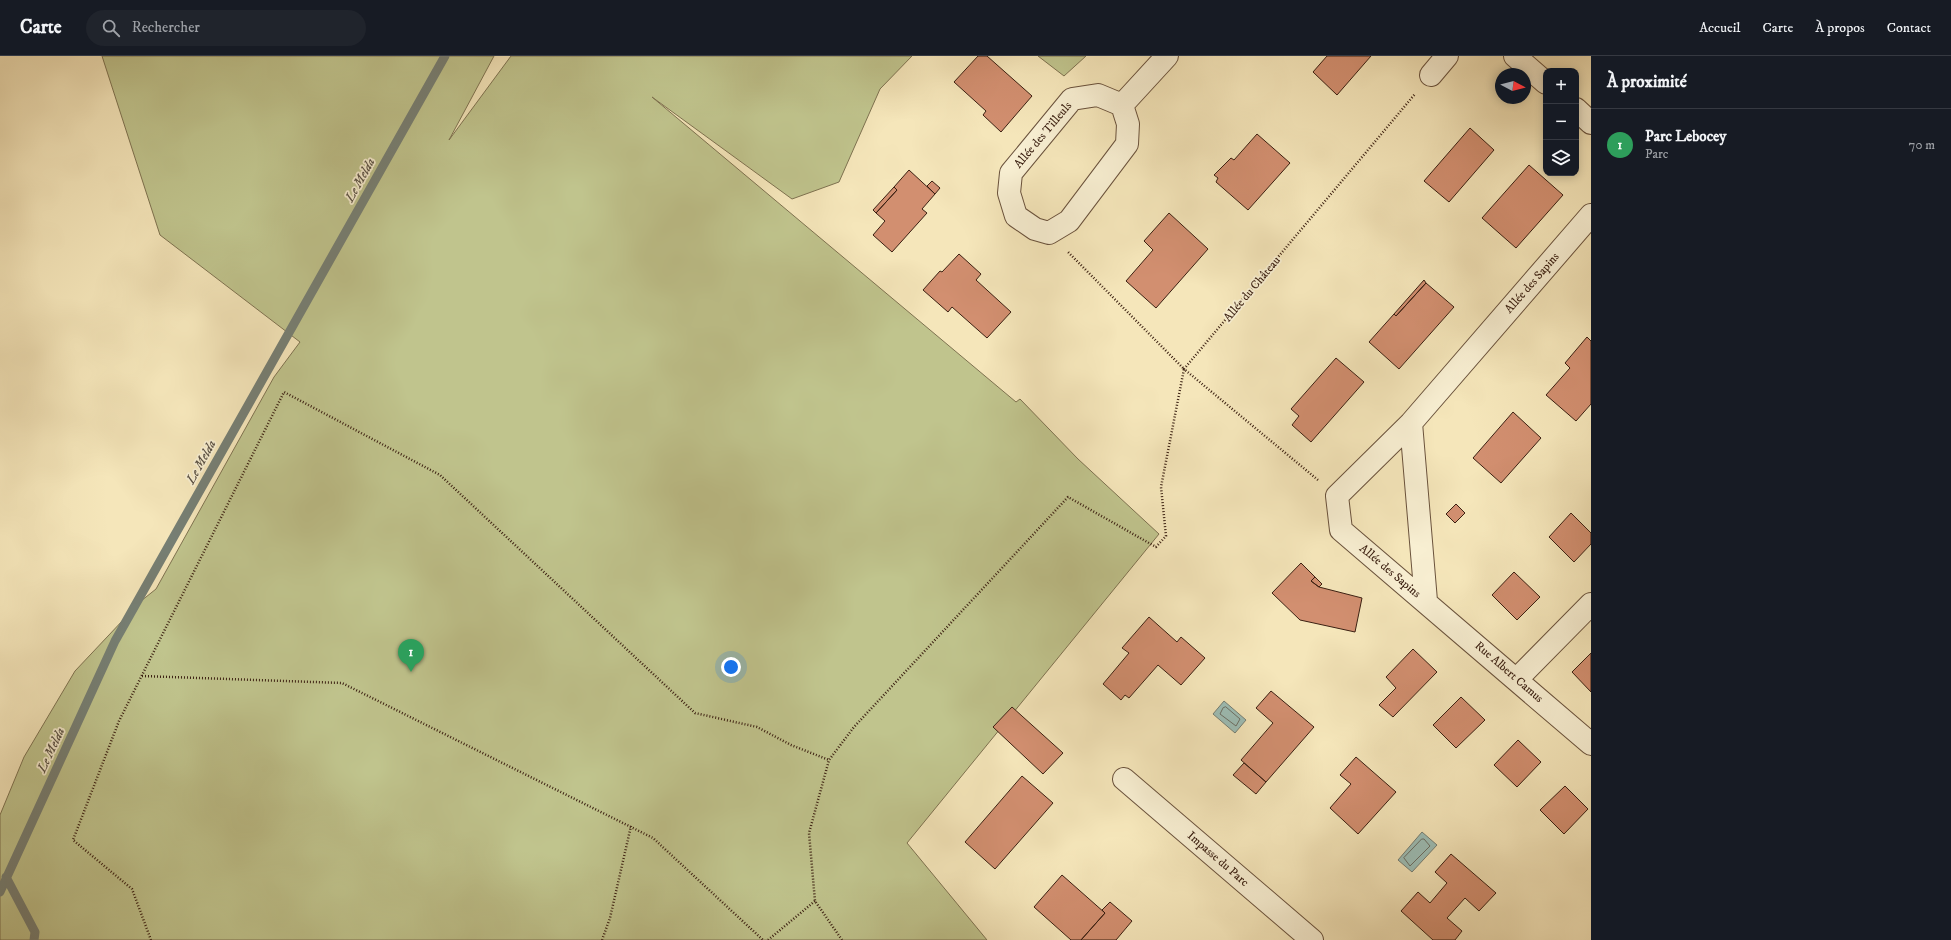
<!DOCTYPE html>
<html lang="fr">
<meta charset="utf-8">
<style>
body{margin:0;font-family:"IM FELL DW Pica",serif;background:#20242c;color:#f1f3f6}
.controls{position:absolute;right:12px;top:12px;display:grid;overflow:hidden;border-radius:8px;box-shadow:0 2px 10px #0003}
.controls button{width:36px;height:36px;display:grid;place-items:center;padding:0;border:0;border-bottom:1px solid #363941;background:#171b24;color:#f1f3f6;font:20px sans-serif}
.compass{position:absolute;left:1495px;top:12px;width:36px;height:36px;border-radius:50%;background:#171b24;box-shadow:0 2px 10px #0003;rotate:97deg}
.you{position:absolute;left:731px;top:611px;width:14px;height:14px;margin:-10px;border:3px solid #fff;border-radius:50%;background:#1a73e8;box-shadow:0 0 0 6px #1a73e833}
.badge{display:grid;place-items:center;width:26px;height:26px;border-radius:50%;background:#c59692;color:#fff;font-size:13px;font-weight:700}
.pin{position:absolute;translate:-50% -33px;filter:drop-shadow(0 1px 2px #0008)}
.pin::after{content:'';position:absolute;top:21px;width:14px;height:12px;background:inherit;clip-path:polygon(0 0,100% 0,50% 100%)}
.list{margin:0;padding:0;list-style:none}
h2{display:flex;justify-content:space-between;align-items:center;height:52px;margin:0;padding:0 16px;font-size:17px}
h2 small{font-size:13px;font-weight:400;color:#9ea1a6}
.list li{display:grid;grid-template-columns:26px 1fr auto;gap:12px;align-items:center;box-sizing:border-box;height:72px;padding:0 16px;border-top:1px solid #363941}
.list b{display:block;font-size:15px;white-space:nowrap}
.list p{margin:0;font-size:13px;white-space:nowrap;color:#9ea1a6}
.list em{font-size:13px;font-style:normal;color:#9ea1a6}
.icon{flex:none;width:22px;height:22px;fill:none;stroke:currentColor;stroke-width:2;stroke-linecap:round;stroke-linejoin:round}
.map{position:relative;flex:none;width:1591px;height:884px;overflow:hidden}
header{display:flex;align-items:center;gap:24px;box-sizing:border-box;height:56px;padding:0 20px;background:#171b24;border-bottom:1px solid #363941}
header strong{font-size:19px}
nav{display:flex;gap:22px;margin-inline-start:auto;font-size:14px}
.search{width:280px;height:36px;background:#20242c;display:flex;align-items:center;gap:10px;box-sizing:border-box;padding:0 14px;border-radius:22px;color:#9ea1a6;font-size:15px}
main{display:flex}
aside{flex:1;background:#171b24}
.map>svg:first-child{display:block}
</style>
<header>
<strong>Carte</strong>
<div class="search"><svg class="icon" aria-label="search" viewBox="0 0 24 24"><circle cx="10" cy="10" r="6"/><path d="M15 15l6 6"/></svg>Rechercher</div>
<nav><a>Accueil</a><a>Carte</a><a>À propos</a><a>Contact</a></nav>
</header>
<main>
<div class="map">
<svg width="1591" height="884" viewBox="0 0 1591 884">
<rect width="100%" height="100%" fill="#f5e6ba"/>
<filter id="stains"><feTurbulence type="fractalNoise" baseFrequency=".005" numOctaves="4"/><feColorMatrix values="0 0 0 0 .2 0 0 0 0 .09 0 0 0 0 .02 0 0 0 .5 -.17"/></filter>
<radialGradient id="worn" r=".72"><stop offset=".6" stop-color="#630" stop-opacity="0"/><stop offset="1" stop-color="#630" stop-opacity=".3"/></radialGradient>
<path fill="#c0c48d" stroke="#7e7250" d="M102,0H494L449,84L511,0H912L880,33L839,126L792,143L652,41L1016,346L1020,343L1078,403L1159,478L907,787L987,884H0V759L24,701L75,615L141,545L156,533L274,321L300,286L160,179Z
M1038,0H1086L1064,20Z"/>
<path fill="#9dbeb6" stroke="#767f74" d="M1224,645L1246,664L1235,677L1213,658Z
M1422,776L1437,789L1412,816L1398,804Z"/>
<g fill="none" stroke-linecap="round" stroke-linejoin="round">
<path stroke="#6c6f64" stroke-width="1" d="M1226,651L1240,663L1236,670L1220,658L1223,652Z
M1422,783H1424L1430,790L1410,810L1404,802Z"/>
<path stroke="#767f74" stroke-width="9" d="M6,821L35,876L34,884
M0,836L115,585L445,0"/>
</g>
<path fill="#d28f70" stroke="#3b2012" d="M978,0H987L1032,40L1001,76L983,59L986,55L954,26Z
M1327,0H1371L1337,39L1313,16Z
M1470,72L1494,94L1449,146L1424,125Z
M1257,78L1290,107L1248,154L1216,126L1218,122L1214,119L1231,102L1234,104Z
M1529,109L1563,139L1516,192L1482,162Z
M909,114L935,138L922,153L927,157L892,196L873,179L885,165L876,157L897,134L894,131Z
M932,125L940,132L935,138L927,130Z
M894,131L897,134L876,157L873,154Z
M1169,157L1208,193L1156,252L1126,225L1153,194L1144,185Z
M959,198L981,218L976,224L1011,256L987,282L952,251L948,256L923,234L940,215L942,216Z
M1424,224L1426,227L1396,260L1394,258Z
M1426,227L1454,251L1399,313L1369,286L1394,258L1396,260Z
M1587,281L1591,285V348L1576,365L1546,339L1570,312L1565,307Z
M1336,302L1364,326L1311,386L1292,369L1299,360L1291,353Z
M1513,356L1541,382L1501,427L1473,402Z
M1456,448L1465,457L1455,467L1446,458Z
M1571,457L1591,477V488L1574,506L1549,481Z
M1301,507L1315,521L1311,525L1319,531L1362,542L1355,576L1300,564L1272,537Z
M1514,516L1540,541L1517,564L1492,539Z
M1315,521L1322,528L1319,531L1311,525Z
M1149,561L1177,586L1181,581L1205,602L1181,629L1158,609L1129,642L1125,639L1121,644L1103,628L1129,597L1122,592Z
M1413,593L1437,616L1393,661L1379,649L1396,632L1386,621Z
M1591,597V636L1572,616Z
M1271,635L1314,671L1266,726L1241,704L1273,667L1256,652Z
M1461,641L1485,664L1456,692L1433,669Z
M1012,651L1063,697L1043,718L993,671Z
M1518,684L1541,706L1517,731L1494,709Z
M1356,701L1396,736L1358,778L1330,752L1351,728L1340,719Z
M1244,707L1266,726L1256,738L1233,719Z
M1022,720L1053,747L995,813L965,786Z
M1565,730L1588,753L1564,778L1540,754Z
M1451,798L1496,837L1479,855L1465,842L1447,862L1462,875L1455,884H1433L1401,855L1418,836L1430,847L1447,827L1435,816Z
M1062,819L1105,857L1081,884H1071L1034,851Z
M1110,846L1132,865L1116,884H1081L1105,857L1102,854Z"/>
<g fill="none" stroke-linecap="round" stroke-linejoin="round">
<g stroke="#6a523c" stroke-width="24">
<path id="minor" d="M1515,0L1546,27
M1431,19L1447,0
M1098,39L1122,49L1128,68L1127,88L1069,165L1049,177L1035,173L1016,160L1009,137L1011,117L1072,43Z
M1122,49L1167,0
M1576,53L1591,67
M1591,159L1411,367L1337,440L1341,474L1591,688
M1411,367L1426,545
M1517,623L1591,548
M1124,723L1312,884"/>
</g>
<path stroke="#3b2012" stroke-width="2.5" stroke-dasharray="1 2" stroke-linecap="butt" d="M1318,424L1184,313L1415,38
M142,620L342,627L653,782L763,884
M151,884L132,833L73,784L119,665L284,336L440,419L695,657L757,671L791,689L829,704
M602,884L610,862L631,770
M768,884L815,845
M842,884L815,845L809,777L829,704L854,671L1068,441L1156,491L1166,480L1161,431L1184,313L1068,196"/>
<use href="#minor" stroke="#f8efd2" stroke-width="22"/>
</g>
<g text-anchor="middle" dominant-baseline="central" stroke-width="3.5" stroke-linejoin="round" paint-order="stroke">
<g font-size="12" fill="#3b2012" stroke="#f8efd2">
<text transform="translate(1043 79) rotate(-50)">Allée des Tilleuls</text>
<text transform="translate(1532 227) rotate(-49)">Allée des Sapins</text>
<text transform="translate(1252 233) rotate(-50)">Allée du Château</text>
<text transform="translate(1390 515) rotate(40)">Allée des Sapins</text>
<text transform="translate(1509 616) rotate(41)">Rue Albert Camus</text>
<text transform="translate(1218 803) rotate(41)">Impasse du Parc</text>
</g>
<g font-size="13" font-style="italic" fill="#584f43" stroke="#f8efd2">
<text transform="translate(360 124) rotate(-61)">Le Melda</text>
<text transform="translate(201 406) rotate(-61)">Le Melda</text>
<text transform="translate(51 694) rotate(-65)">Le Melda</text>
</g>
</g>
<rect width="100%" height="100%" filter="url(#stains)"/>
<rect width="100%" height="100%" fill="url(#worn)"/>
</svg>
<div class="controls">
<button>+</button>
<button>−</button>
<button><svg class="icon" aria-label="layers" viewBox="0 0 24 24"><path d="M12 4l9 5-9 5-9-5zM3 14l9 5 9-5"/></svg></button>
</div>
<svg class="compass" viewBox="-18 -18 36 36"><path d="M0-13l5 13h-10z" fill="#e53935"/><path d="M0 13l5-13h-10z" fill="#9ea1a6"/></svg>
<div class="you"></div>
<div class="pin badge" style="left:411px;top:616px;background:#2e9e5b">1</div>
</div>
<aside>
<h2>À proximité<small></small></h2>
<ul class="list">
<li><span class="badge" style="background:#2e9e5b">1</span><div><b>Parc Lebocey</b><p>Parc</p></div><em>70 m</em></li>
</ul>
</aside>
</main>
